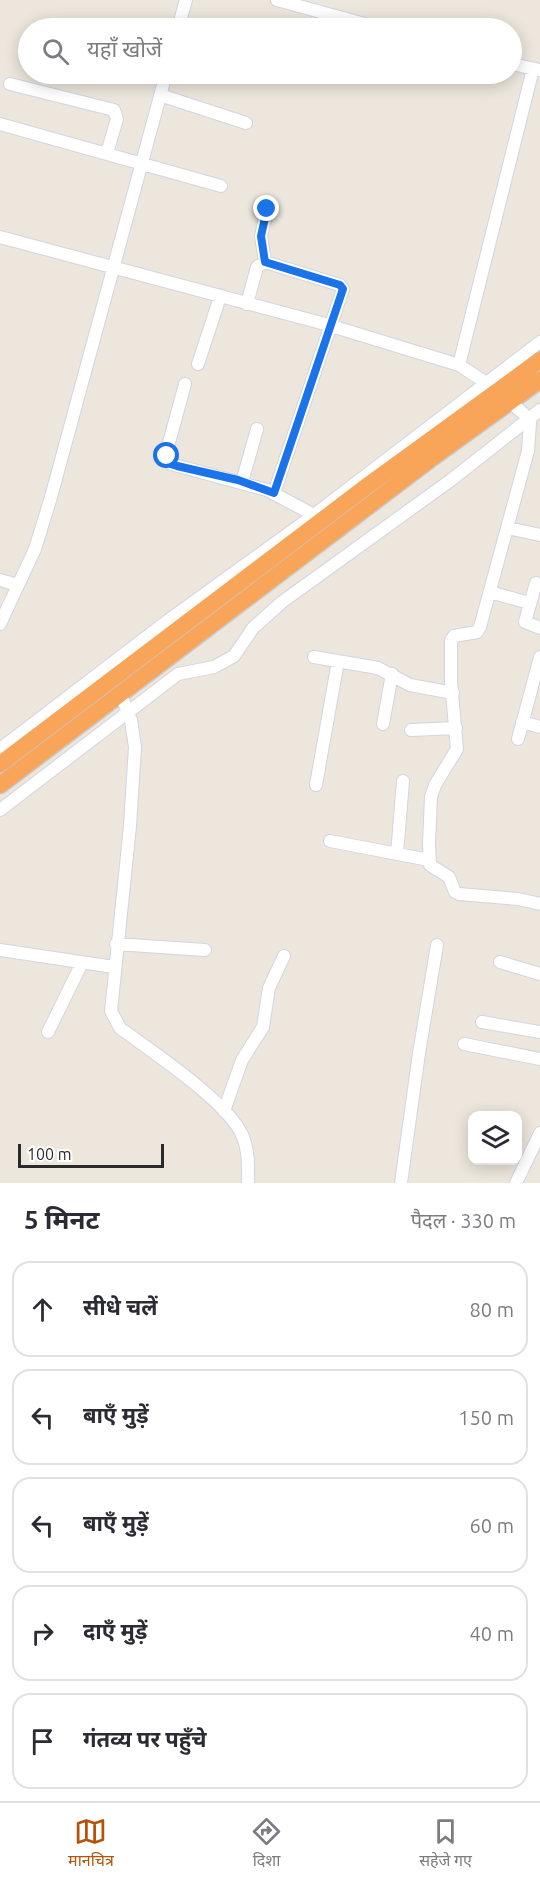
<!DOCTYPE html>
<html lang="hi">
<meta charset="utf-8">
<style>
body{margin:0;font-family:Ubuntu,"Noto Sans Devanagari",sans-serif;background:#f2f2f3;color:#2b2b33}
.controls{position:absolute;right:18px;bottom:18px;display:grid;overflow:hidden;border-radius:12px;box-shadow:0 3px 15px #0003}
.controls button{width:54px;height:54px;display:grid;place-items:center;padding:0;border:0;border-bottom:2px solid #e1e1e2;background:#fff;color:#2b2b33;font:30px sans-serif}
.scale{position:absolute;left:18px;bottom:15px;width:146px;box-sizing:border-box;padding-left:6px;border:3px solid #2a2a2a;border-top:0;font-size:16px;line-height:21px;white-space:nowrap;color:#2a2a2a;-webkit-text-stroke:4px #fff;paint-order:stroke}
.stop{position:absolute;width:18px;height:18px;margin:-14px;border:4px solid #1a73e8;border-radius:50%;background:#fff}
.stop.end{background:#1a73e8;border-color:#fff;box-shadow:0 2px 6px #0008}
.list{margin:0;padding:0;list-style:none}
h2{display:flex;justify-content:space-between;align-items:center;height:78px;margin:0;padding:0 24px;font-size:26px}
h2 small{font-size:20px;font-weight:400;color:#7c7c81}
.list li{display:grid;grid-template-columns:39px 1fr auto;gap:18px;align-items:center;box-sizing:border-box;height:96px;margin:0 12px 12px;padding:0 12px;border:2px solid #e1e1e2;border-radius:18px}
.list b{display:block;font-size:22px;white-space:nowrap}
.list em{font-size:20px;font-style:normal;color:#7c7c81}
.icon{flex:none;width:33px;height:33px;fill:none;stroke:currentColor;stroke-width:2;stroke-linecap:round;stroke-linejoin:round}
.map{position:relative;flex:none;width:540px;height:1183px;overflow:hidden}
.search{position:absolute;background:#fff;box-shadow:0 3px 15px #0003;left:18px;right:18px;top:18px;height:66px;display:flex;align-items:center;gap:15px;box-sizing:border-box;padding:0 21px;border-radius:33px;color:#7c7c81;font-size:22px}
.sheet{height:618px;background:#fff}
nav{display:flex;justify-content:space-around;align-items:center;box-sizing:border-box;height:84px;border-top:2px solid #e1e1e2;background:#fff;font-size:16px;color:#7c7c81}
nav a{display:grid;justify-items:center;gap:3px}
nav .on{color:#b45309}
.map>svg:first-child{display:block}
</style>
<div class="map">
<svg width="540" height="1183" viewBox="0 0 540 1183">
<rect width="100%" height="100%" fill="#ece6dc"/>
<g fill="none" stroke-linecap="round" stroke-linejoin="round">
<g stroke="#d2d4e2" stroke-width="14">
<path id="minor" d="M277,0L379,28
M178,28L186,0
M512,64L539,70
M10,84L114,110L117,119L107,153
M160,95L246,123
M0,124L221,186
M0,237L325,324L459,365L497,390L524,414L530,423L528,451L480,627L477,632L454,636L451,640V682L457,749L435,785L431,797L429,843L430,865L449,877L455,892L459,894L518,899L540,904
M265,262L261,236L267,209
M247,304L257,267L265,262L340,285L343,289L274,493
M198,364L220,297
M459,365L533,69
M185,384L167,450L171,464L267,490L314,515
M242,482L257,429
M508,528L540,535
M0,580L18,585
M536,583L525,622L540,628
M490,592L529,603
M0,624L35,549L51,497L166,74
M314,657L378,668L410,685L453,693
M120,693L131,720L135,747L130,826L111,1011L120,1028C151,1051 230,1103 243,1137C249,1152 248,1168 248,1183
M522,722L540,727
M383,724L392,674
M411,730L456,728
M518,739L540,657
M0,749L170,619L314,515L540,342
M316,785L338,661
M0,810L178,674L214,667L234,656L253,628L282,602L451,480L540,410
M330,841L429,860
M397,854L403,781
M116,944L205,950
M0,950L114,967
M500,962L540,974
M482,1022L540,1032
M48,1032L82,963
M464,1044L540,1059
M224,1111L242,1060L263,1027L269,988L284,956
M401,1183L419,1053L437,945
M516,1183L540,1133"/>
</g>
<g stroke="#c8c8c8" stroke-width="19">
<path id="highway" d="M0,764L367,486L540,360
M0,785L433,457L540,380"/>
</g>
<use href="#minor" stroke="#fff" stroke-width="12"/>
<use href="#highway" stroke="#f9a559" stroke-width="16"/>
</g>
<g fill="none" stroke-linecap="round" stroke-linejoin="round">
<path stroke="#1a73e8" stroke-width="8" d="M167,456L171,464L177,466L238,480L274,493L343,289L340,285L265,262L261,236L267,209"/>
</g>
</svg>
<div class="controls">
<button><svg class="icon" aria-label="layers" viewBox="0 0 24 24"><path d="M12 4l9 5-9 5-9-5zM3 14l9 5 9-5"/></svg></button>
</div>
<div class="scale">100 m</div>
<div class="stop" style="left:167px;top:456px"></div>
<div class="stop end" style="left:267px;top:209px"></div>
<div class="search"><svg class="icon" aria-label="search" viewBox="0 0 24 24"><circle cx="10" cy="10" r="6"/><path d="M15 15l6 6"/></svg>यहाँ खोजें</div>
</div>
<section class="sheet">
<h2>5 मिनट<small>पैदल · 330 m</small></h2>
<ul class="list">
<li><svg class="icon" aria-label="ahead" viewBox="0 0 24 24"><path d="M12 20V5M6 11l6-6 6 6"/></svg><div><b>सीधे चलें</b></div><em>80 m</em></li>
<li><svg class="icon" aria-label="left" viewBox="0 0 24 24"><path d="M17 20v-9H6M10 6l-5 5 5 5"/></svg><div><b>बाएँ मुड़ें</b></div><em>150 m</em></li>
<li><svg class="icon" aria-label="left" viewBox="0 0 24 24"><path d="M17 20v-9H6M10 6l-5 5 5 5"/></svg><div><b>बाएँ मुड़ें</b></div><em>60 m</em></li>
<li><svg class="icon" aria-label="right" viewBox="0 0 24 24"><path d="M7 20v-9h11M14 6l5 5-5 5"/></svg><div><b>दाएँ मुड़ें</b></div><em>40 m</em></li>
<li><svg class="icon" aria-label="arrive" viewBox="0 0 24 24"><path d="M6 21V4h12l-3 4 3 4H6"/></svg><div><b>गंतव्य पर पहुँचे</b></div></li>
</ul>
</section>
<nav>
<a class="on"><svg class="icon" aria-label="map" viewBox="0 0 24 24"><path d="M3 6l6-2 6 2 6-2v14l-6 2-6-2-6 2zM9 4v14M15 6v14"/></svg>मानचित्र</a>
<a><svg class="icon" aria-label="directions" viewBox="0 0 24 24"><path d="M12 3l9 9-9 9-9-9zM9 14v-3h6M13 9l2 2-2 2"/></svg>दिशा</a>
<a><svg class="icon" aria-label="saved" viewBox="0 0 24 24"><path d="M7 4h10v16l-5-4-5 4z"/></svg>सहेजे गए</a>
</nav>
